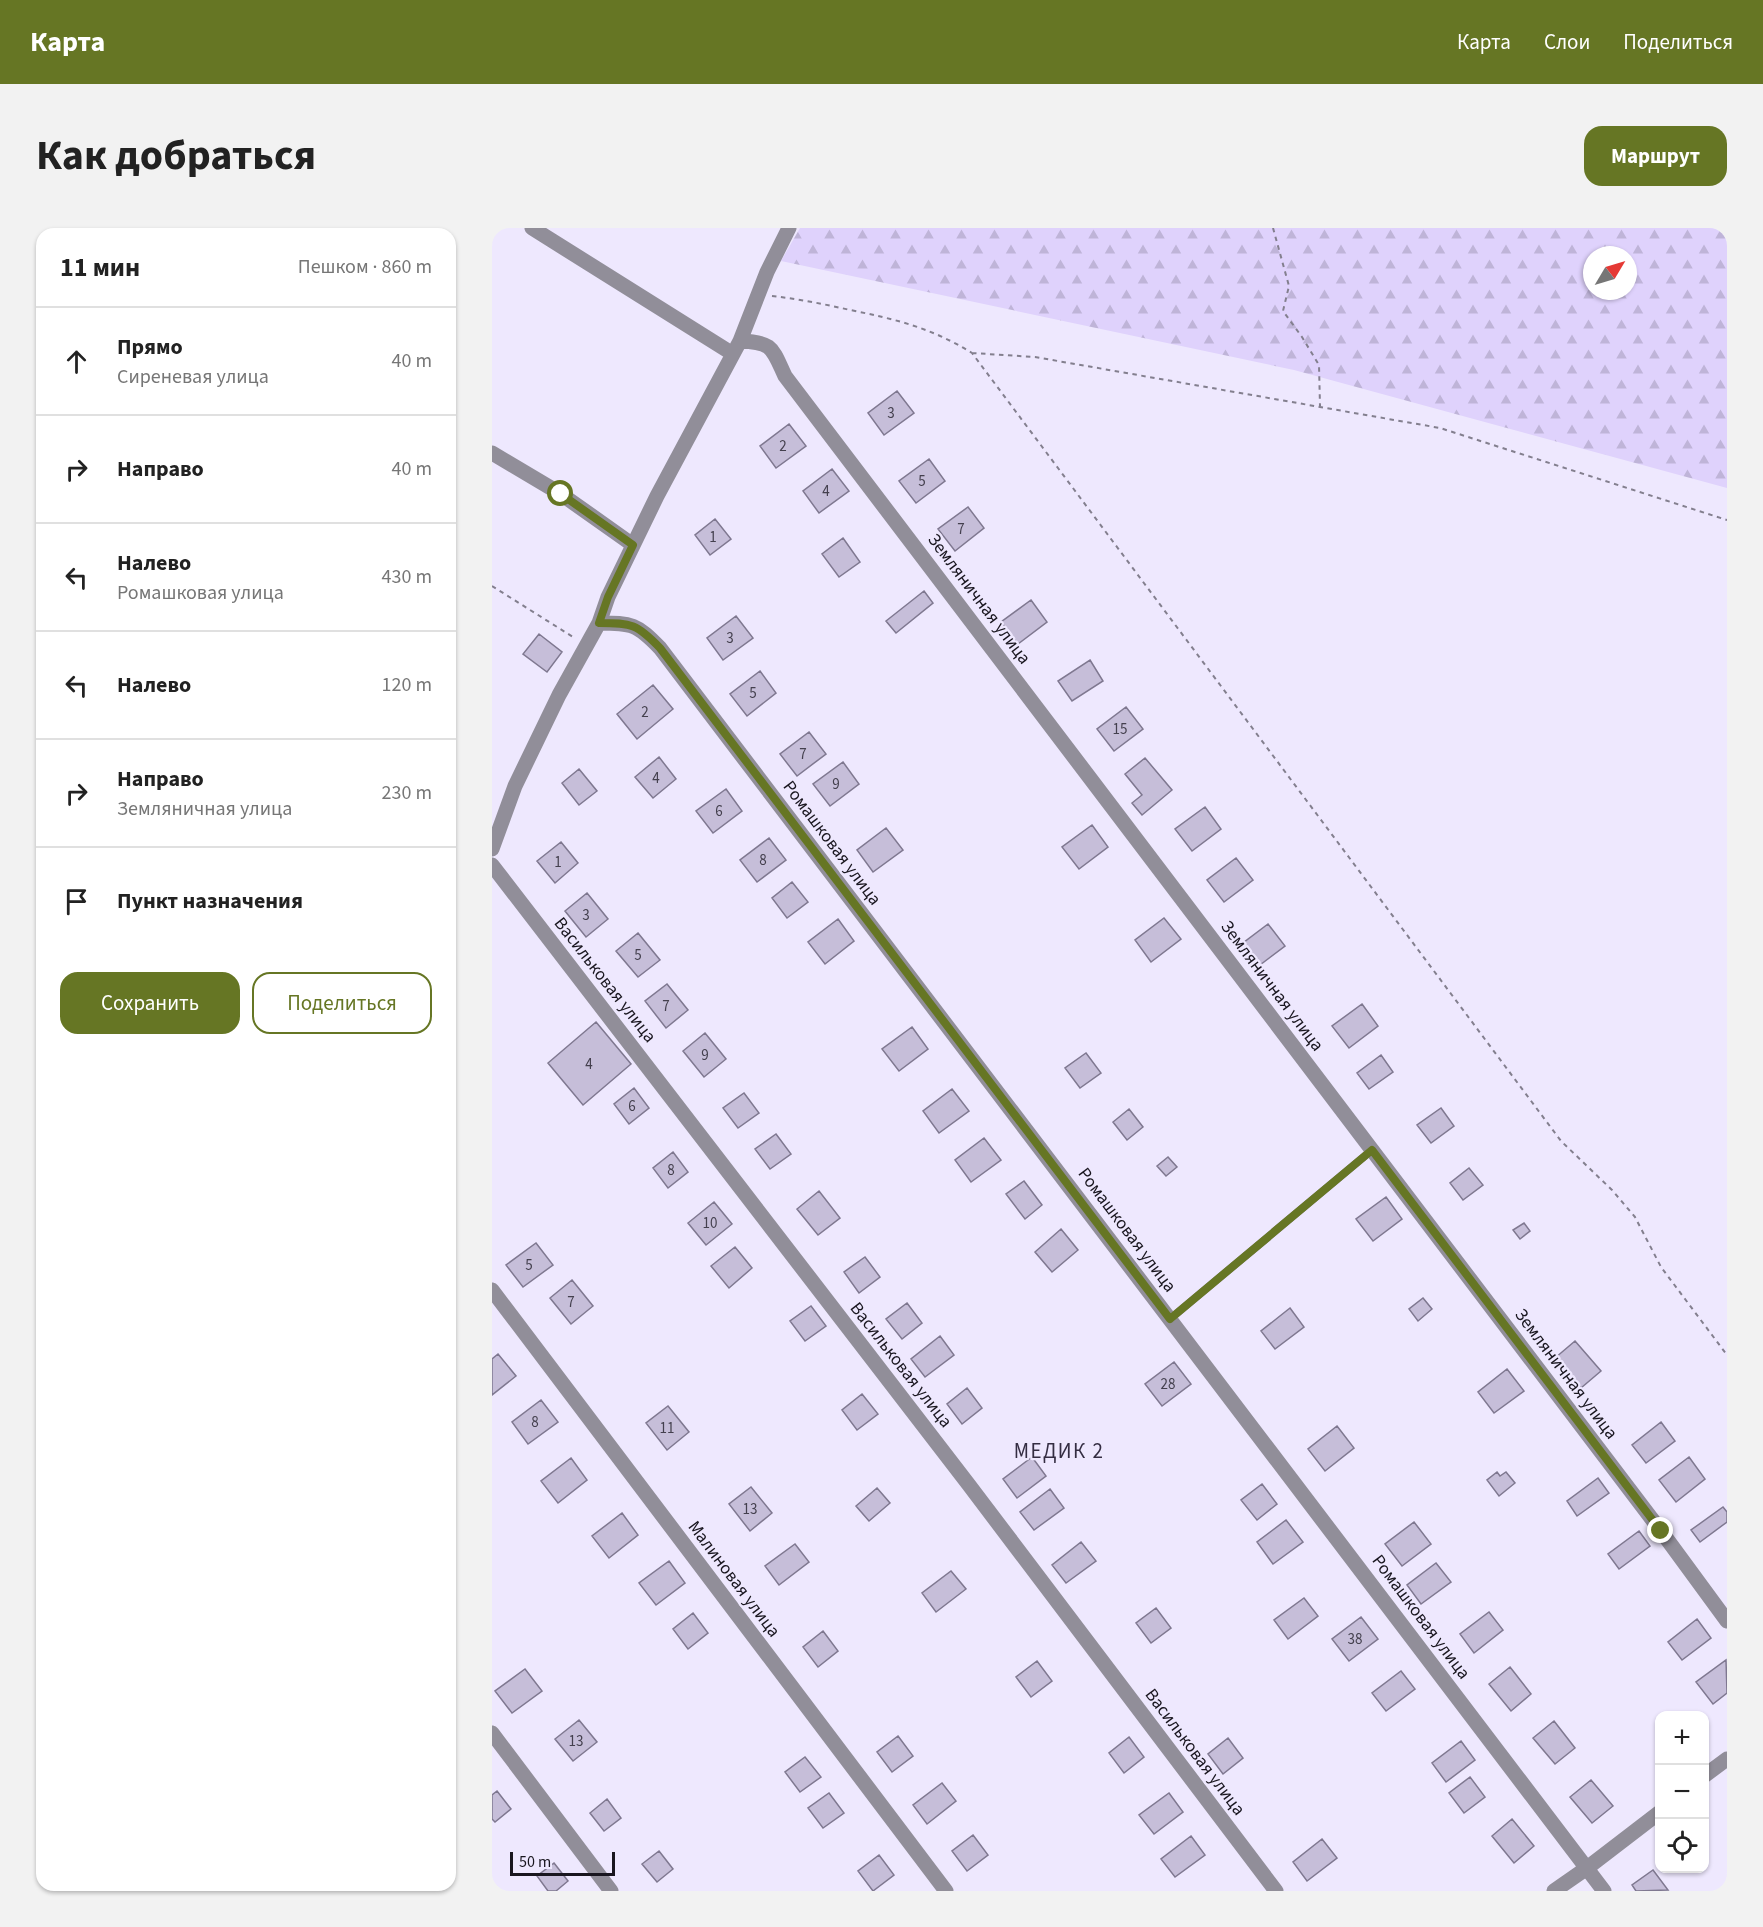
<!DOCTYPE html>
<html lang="ru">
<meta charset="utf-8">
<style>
body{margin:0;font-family:"Source Sans 3",sans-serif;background:#f2f2f2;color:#222}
.controls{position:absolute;right:18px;bottom:18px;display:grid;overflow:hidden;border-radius:12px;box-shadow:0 2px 4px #0004}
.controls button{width:54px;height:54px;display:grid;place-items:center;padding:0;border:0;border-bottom:2px solid #e0e0e0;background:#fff;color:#222;font:30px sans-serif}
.compass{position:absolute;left:1091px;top:18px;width:54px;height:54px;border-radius:50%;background:#fff;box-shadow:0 2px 4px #0004;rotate:52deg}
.scale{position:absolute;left:18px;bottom:15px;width:105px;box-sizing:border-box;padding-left:6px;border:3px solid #19161f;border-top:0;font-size:16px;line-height:21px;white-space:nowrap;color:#19161f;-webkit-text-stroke:4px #eee8fe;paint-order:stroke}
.stop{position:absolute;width:18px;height:18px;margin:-14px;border:4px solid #667624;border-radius:50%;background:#fff}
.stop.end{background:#667624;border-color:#fff;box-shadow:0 2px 6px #0008}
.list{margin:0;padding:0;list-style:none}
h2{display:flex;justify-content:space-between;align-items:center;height:78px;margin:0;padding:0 24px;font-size:26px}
h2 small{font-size:20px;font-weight:400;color:#767676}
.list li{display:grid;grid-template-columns:39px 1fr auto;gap:18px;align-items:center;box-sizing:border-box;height:108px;padding:0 24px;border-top:2px solid #e0e0e0}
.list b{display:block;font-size:22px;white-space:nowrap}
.list p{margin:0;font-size:20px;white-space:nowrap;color:#767676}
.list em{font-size:20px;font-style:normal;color:#767676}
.actions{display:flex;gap:12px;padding:18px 24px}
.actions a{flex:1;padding:14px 0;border:2px solid #667624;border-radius:18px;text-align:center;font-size:21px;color:#667624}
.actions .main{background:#667624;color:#fff}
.icon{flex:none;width:33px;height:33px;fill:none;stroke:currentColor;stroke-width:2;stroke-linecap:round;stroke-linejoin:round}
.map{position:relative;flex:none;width:1235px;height:1663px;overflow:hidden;border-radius:18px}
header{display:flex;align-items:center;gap:36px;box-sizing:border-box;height:84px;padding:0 30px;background:#667624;color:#fff}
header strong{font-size:28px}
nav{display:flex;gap:33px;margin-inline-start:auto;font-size:21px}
.intro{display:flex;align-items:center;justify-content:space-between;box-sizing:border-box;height:144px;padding:0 36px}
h1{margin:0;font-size:42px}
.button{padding:15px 27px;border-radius:18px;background:#667624;color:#fff;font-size:21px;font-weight:700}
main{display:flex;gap:36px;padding:0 36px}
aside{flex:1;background:#fff;border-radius:18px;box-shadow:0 2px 4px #0004}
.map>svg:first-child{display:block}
</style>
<header>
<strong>Карта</strong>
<nav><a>Карта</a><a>Слои</a><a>Поделиться</a></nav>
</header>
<div class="intro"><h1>Как добраться</h1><a class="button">Маршрут</a></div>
<main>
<aside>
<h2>11 мин<small>Пешком · 860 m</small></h2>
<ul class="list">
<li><svg class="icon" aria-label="ahead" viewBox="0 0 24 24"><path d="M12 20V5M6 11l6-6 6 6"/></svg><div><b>Прямо</b><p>Сиреневая улица</p></div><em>40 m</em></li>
<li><svg class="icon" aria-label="right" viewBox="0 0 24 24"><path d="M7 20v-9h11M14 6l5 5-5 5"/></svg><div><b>Направо</b></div><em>40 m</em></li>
<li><svg class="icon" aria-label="left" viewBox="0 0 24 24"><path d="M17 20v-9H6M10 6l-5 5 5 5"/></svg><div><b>Налево</b><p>Ромашковая улица</p></div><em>430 m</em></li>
<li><svg class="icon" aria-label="left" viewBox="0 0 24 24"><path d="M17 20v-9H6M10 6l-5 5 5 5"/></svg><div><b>Налево</b></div><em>120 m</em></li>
<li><svg class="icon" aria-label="right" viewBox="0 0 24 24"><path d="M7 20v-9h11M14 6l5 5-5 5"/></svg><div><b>Направо</b><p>Земляничная улица</p></div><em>230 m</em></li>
<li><svg class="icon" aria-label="arrive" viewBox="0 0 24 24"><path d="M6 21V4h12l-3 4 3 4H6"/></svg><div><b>Пункт назначения</b></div></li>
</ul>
<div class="actions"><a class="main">Сохранить</a><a>Поделиться</a></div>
</aside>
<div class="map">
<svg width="1235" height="1663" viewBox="0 0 1235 1663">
<defs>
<pattern id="forest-firs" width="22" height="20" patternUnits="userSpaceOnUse" patternTransform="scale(1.5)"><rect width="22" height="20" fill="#dfd2fc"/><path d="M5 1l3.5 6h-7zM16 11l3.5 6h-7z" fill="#bfb4d8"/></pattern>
</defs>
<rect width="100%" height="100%" fill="#eee8fe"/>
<path fill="url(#forest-firs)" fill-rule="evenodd" d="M308,0H1235V260L802,142L289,33ZM1100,27H1136V63H1100Z"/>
<path fill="#c6bed9" stroke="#7f7890" stroke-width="1.5" d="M405,163L422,185L392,207L376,185Z
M297,196L314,218L284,240L268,218Z
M437,231L453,253L424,275L407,253Z
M340,241L357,263L327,285L311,263Z
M476,279L492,300L463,323L446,301Z
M223,291L239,311L218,327L203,307Z
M351,310L368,334L347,349L330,326Z
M432,363L441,375L404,405L394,393Z
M539,372L555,394L526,416L509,394Z
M244,388L261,410L231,432L215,410Z
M47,406L70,424L55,444L31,426Z
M598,432L611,453L580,473L566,453Z
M268,443L284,465L255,488L238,466Z
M161,457L181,481L145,511L125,486Z
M634,479L651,501L622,523L605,501Z
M317,504L334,526L305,548L288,526Z
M167,529L184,551L161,570L143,549Z
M653,530L680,562L650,587L640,575L650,567L633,546Z
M351,534L367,556L338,578L321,556Z
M87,541L105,563L87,577L70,555Z
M234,561L250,583L221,605L204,583Z
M713,579L729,601L700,623L683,601Z
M600,597L616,619L587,641L570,619Z
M394,600L411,622L381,644L365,622Z
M277,610L294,632L265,654L248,632Z
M69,614L86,635L63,655L45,633Z
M744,630L761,652L732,674L715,652Z
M300,654L316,674L295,690L280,670Z
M95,665L116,691L94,709L73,683Z
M672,690L689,711L659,734L643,712Z
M346,691L362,713L333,736L316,714Z
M776,696L793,718L764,740L747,718Z
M146,705L168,732L146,749L124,723Z
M175,756L196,782L174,800L153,773Z
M870,776L886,798L857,820L840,798Z
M104,794L139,836L91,877L56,835Z
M420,799L436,821L407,843L390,821Z
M213,805L234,831L212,849L191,823Z
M594,825L609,845L588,860L573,840Z
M889,827L901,844L877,861L865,845Z
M142,860L157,880L137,896L122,876Z
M460,861L477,883L447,905L431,883Z
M252,865L267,885L246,900L231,880Z
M949,880L962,898L939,915L925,897Z
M637,881L651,899L635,912L621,894Z
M284,906L299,926L278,941L263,921Z
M492,910L509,932L479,954L463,932Z
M181,924L196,944L176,960L161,940Z
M676,929L685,939L674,948L665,938Z
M977,940L991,957L971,972L958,955Z
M532,953L550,977L533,991L514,966Z
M327,963L348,990L326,1007L305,981Z
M894,969L910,991L881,1013L864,991Z
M222,974L240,996L214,1017L196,995Z
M1032,995L1038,1003L1028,1011L1021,1002Z
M569,1001L586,1022L560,1044L543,1024Z
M44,1015L61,1037L31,1059L14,1037Z
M243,1019L260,1040L237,1060L219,1038Z
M373,1029L388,1049L367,1065L352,1044Z
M80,1052L101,1078L79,1096L58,1070Z
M931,1070L940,1081L926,1093L917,1081Z
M415,1075L430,1095L410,1111L394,1091Z
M319,1078L334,1098L313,1113L298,1093Z
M798,1080L812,1099L783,1121L769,1103Z
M448,1108L462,1127L433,1149L419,1131Z
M1083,1113L1109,1143L1089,1160L1063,1130Z
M6,1126L24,1148L0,1167V1131Z
M682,1134L699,1156L670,1178L653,1156Z
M1015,1141L1032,1163L1002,1185L986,1164Z
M475,1160L490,1180L470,1196L455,1176Z
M370,1166L386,1186L365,1202L350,1182Z
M49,1172L66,1194L36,1216L20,1194Z
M176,1178L197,1204L175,1222L154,1195Z
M1169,1194L1183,1213L1154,1235L1140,1217Z
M845,1198L862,1220L833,1243L816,1221Z
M540,1229L554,1248L525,1270L511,1251Z
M1197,1229L1213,1251L1184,1274L1167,1252Z
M79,1230L95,1252L66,1275L49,1253Z
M1005,1244L1008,1248L1014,1244L1023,1255L1007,1268L995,1252Z
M1106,1250L1117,1265L1085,1288L1075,1273Z
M770,1256L785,1276L765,1292L749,1272Z
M259,1259L280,1285L258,1303L237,1276Z
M385,1260L398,1275L377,1293L364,1278Z
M558,1261L572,1280L542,1302L528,1284Z
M1231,1279L1235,1284V1294L1208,1314L1199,1302Z
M130,1285L146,1307L117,1330L100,1308Z
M794,1292L811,1314L781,1336L765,1314Z
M922,1294L939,1316L910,1338L893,1316Z
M1147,1303L1158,1318L1127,1341L1116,1326Z
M589,1314L604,1333L574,1355L560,1337Z
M303,1316L317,1334L287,1357L273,1338Z
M177,1333L193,1355L164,1377L147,1355Z
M944,1335L959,1354L929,1376L915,1357Z
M459,1343L474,1361L444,1384L430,1365Z
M812,1370L826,1388L796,1411L782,1392Z
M664,1380L679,1400L659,1415L644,1395Z
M997,1384L1011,1402L982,1425L968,1406Z
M201,1385L216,1405L196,1421L181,1401Z
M869,1389L886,1411L857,1433L840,1411Z
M1205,1391L1219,1410L1190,1432L1176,1414Z
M331,1403L346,1423L326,1439L311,1419Z
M1234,1432L1235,1465L1221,1476L1204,1454Z
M545,1433L560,1453L539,1469L524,1449Z
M1018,1439L1039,1466L1019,1483L997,1456Z
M33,1441L50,1463L20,1485L3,1463Z
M909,1443L923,1461L894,1483L880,1465Z
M87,1492L105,1514L81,1533L63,1511Z
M1062,1493L1083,1520L1063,1536L1041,1510Z
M406,1508L421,1528L400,1544L385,1524Z
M637,1509L652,1529L632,1545L617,1525Z
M736,1510L751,1530L731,1546L716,1526Z
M969,1513L983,1532L954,1554L940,1535Z
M313,1529L329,1549L308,1564L293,1544Z
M978,1549L993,1569L972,1585L957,1565Z
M1099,1552L1121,1578L1100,1595L1078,1569Z
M450,1555L464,1573L435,1596L421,1577Z
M5,1563L19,1581L3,1594L0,1591V1567Z
M337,1565L352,1585L331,1600L316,1580Z
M677,1565L691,1584L662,1606L647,1587Z
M115,1571L129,1590L112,1603L98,1585Z
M1020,1591L1042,1618L1022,1635L1000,1608Z
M481,1607L496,1627L475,1643L460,1623Z
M699,1608L713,1627L683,1649L669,1631Z
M830,1611L845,1630L815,1653L801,1634Z
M167,1623L181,1641L165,1654L150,1636Z
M387,1627L402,1647L381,1663L366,1643Z
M62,1635L76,1653L64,1663H56L45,1648Z
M1161,1642L1176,1662L1144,1663L1140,1657Z"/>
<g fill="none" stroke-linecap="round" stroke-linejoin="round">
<path stroke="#837f8e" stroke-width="2" stroke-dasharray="4.5 4.5" stroke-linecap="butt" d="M781,0L797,58L791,83L810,109L827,137L828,178
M280,68C306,71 332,76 358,82C403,91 440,100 480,125L1069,913L1120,962L1143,989L1169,1039L1235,1127
M480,125L543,129L948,200L1235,292
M0,358L81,409"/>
<path stroke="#918e99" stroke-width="8" d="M678,1091L880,922"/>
<path stroke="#918e99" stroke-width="15" d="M40,0L241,126
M248,113L275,44L297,0
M0,225L69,266L141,317
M107,395C140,395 145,396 168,420L1112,1663
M0,621L23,558L67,467L107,395L116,369L165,268L248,113C281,114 280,120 293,148L1169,1303L1235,1393
M0,637L477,1257L784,1663
M0,1062L454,1663
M0,1505L119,1663
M1212,1548L1235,1531
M1062,1663L1095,1640L1168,1584"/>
</g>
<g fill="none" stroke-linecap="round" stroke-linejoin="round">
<path stroke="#667624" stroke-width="8" d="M69,266L141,317L116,369L107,395C140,395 145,396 168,420L678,1091L880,922L1169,1303"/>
</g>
<g text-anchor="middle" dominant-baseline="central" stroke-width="4.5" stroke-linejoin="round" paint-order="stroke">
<g font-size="15" fill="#44404e">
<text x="399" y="185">3</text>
<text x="291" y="218">2</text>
<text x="430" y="253">5</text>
<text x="334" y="263">4</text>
<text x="469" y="301">7</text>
<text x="221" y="309">1</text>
<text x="238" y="410">3</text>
<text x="261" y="465">5</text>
<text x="153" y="484">2</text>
<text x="628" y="501">15</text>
<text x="311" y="526">7</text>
<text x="164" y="550">4</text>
<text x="344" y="556">9</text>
<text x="227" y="583">6</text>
<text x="271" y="632">8</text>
<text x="66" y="634">1</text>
<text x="94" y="687">3</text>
<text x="146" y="727">5</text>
<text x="174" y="778">7</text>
<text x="213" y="827">9</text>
<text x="97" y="836">4</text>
<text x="140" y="878">6</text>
<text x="179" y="942">8</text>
<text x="218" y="995">10</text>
<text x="37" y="1037">5</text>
<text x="79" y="1074">7</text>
<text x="676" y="1156">28</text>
<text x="43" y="1194">8</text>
<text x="175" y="1200">11</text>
<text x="258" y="1281">13</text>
<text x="863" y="1411">38</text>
<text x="84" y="1513">13</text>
</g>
<g font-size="18" fill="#19161f" stroke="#eee8fe">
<text transform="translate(487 371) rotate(53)">Земляничная улица</text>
<text transform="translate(340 615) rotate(53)">Ромашковая улица</text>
<text transform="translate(113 752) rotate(52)">Васильковая улица</text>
<text transform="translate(780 758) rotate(53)">Земляничная улица</text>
<text transform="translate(635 1002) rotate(53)">Ромашковая улица</text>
<text transform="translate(409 1137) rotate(52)">Васильковая улица</text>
<text transform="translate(1074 1146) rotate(53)">Земляничная улица</text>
<text transform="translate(242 1351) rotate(53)">Малиновая улица</text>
<text transform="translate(929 1389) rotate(53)">Ромашковая улица</text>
<text transform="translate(703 1524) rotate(53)">Васильковая улица</text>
</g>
<g font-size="21" letter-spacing="1.5" fill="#342d42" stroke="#eee8fe">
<text x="567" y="1223">МЕДИК 2</text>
</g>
</g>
</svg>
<div class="controls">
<button>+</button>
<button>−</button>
<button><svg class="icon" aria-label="locate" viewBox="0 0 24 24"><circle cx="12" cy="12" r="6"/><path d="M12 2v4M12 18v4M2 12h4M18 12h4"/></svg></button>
</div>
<svg class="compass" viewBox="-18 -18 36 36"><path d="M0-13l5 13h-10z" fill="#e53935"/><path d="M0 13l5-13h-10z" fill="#767676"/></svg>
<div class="scale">50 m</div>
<div class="stop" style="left:69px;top:266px"></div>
<div class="stop end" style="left:1169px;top:1303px"></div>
</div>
</main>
